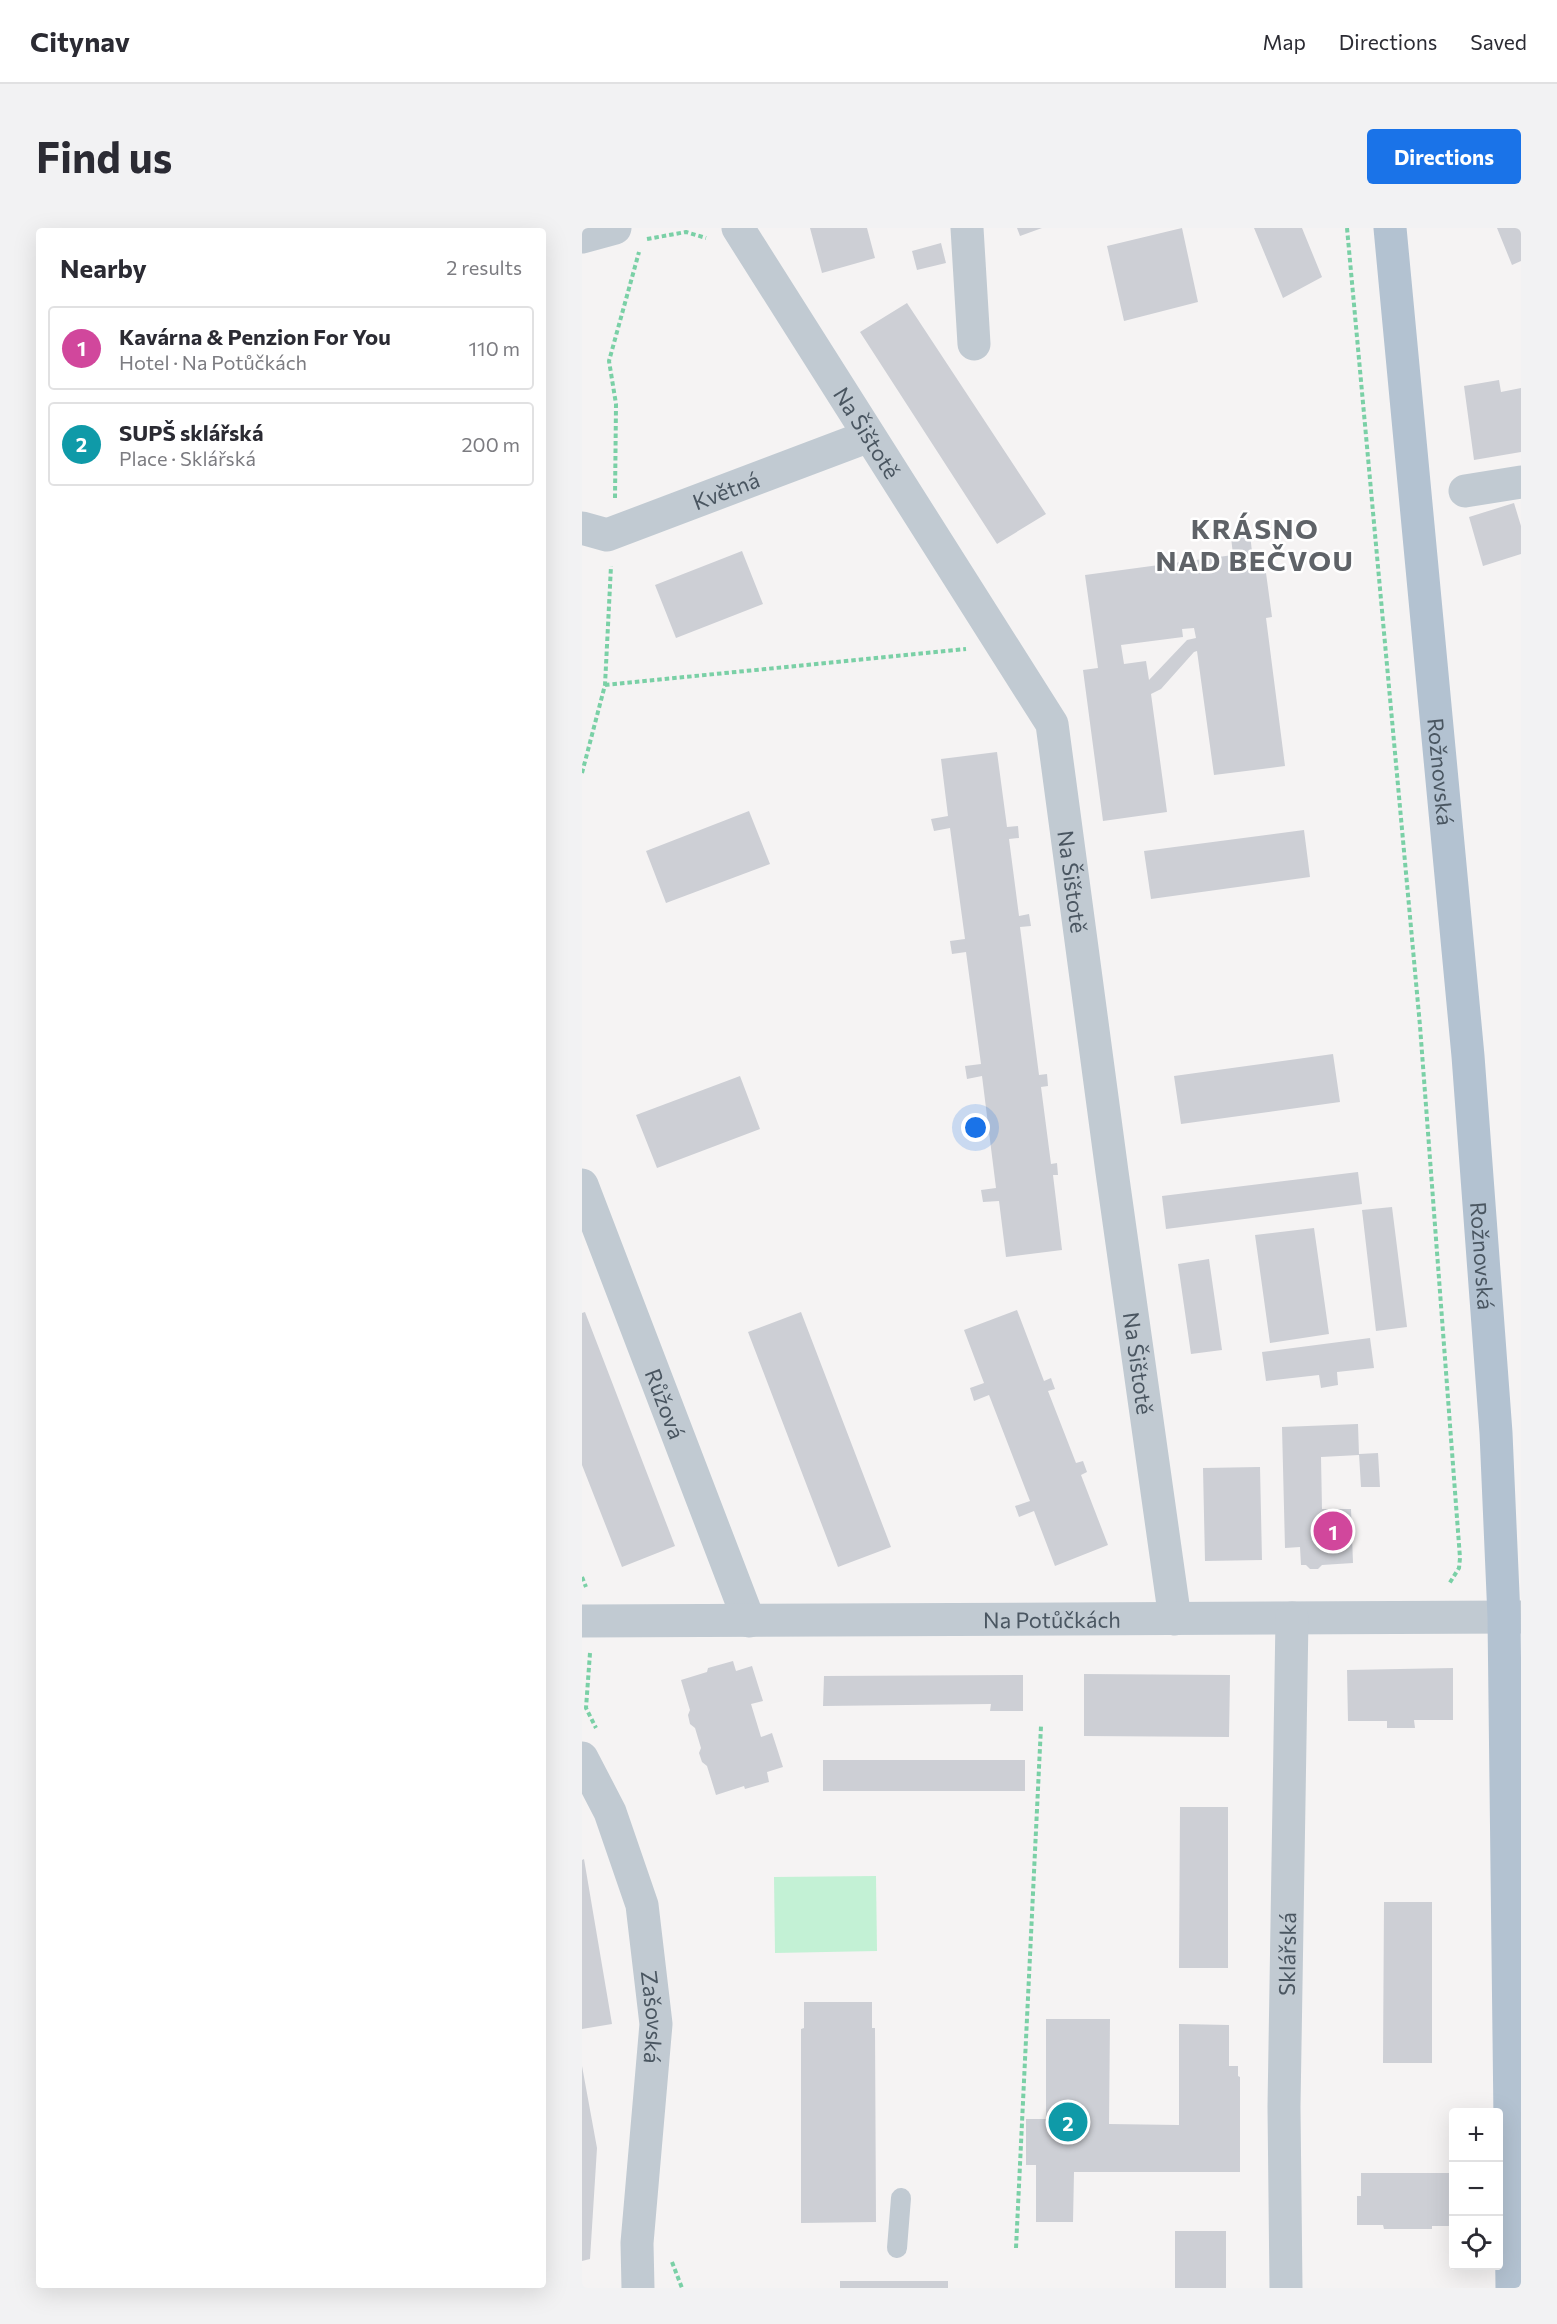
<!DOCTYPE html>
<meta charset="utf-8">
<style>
body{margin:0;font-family:Commissioner,sans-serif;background:#f2f2f3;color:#2b2b33}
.controls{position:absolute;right:18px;bottom:18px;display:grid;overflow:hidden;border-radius:6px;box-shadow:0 6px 24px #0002}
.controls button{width:54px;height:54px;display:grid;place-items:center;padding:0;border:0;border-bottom:2px solid #e1e1e2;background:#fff;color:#2b2b33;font:30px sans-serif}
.you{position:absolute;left:394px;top:900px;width:21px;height:21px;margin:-15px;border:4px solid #fff;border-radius:50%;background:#1a73e8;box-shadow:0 0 0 9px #1a73e833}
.badge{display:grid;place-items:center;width:39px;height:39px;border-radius:50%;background:#1a73e8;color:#fff;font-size:20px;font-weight:700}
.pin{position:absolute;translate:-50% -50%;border:3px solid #fff;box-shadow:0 2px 6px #0006}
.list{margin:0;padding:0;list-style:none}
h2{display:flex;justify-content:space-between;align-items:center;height:78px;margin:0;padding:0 24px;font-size:26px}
h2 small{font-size:20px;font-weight:400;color:#7c7c81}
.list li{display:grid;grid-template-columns:39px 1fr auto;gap:18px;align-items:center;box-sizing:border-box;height:84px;margin:0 12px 12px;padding:0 12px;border:2px solid #e1e1e2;border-radius:6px}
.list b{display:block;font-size:22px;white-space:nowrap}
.list p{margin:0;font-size:20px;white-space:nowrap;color:#7c7c81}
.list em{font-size:20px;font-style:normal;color:#7c7c81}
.icon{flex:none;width:33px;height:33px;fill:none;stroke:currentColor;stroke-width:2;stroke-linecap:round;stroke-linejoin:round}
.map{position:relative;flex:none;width:939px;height:2060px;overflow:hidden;border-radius:6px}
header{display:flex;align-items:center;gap:36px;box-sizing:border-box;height:84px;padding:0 30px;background:#fff;border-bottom:2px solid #e1e1e2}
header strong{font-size:28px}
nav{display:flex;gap:33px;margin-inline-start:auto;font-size:21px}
.intro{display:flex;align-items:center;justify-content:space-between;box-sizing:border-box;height:144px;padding:0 36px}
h1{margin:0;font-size:42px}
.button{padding:15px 27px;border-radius:6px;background:#1a73e8;color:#fff;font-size:21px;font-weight:700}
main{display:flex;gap:36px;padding:0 36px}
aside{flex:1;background:#fff;border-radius:6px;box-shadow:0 6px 24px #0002}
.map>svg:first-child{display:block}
</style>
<header>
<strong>Citynav</strong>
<nav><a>Map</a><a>Directions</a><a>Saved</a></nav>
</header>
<div class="intro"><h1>Find us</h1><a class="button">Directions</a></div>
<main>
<aside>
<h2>Nearby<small>2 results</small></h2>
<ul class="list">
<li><span class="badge" style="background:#d1479c">1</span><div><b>Kavárna &amp; Penzion For You</b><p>Hotel · Na Potůčkách</p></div><em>110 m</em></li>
<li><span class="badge" style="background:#0f9aa8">2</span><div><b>SUPŠ sklářská</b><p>Place · Sklářská</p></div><em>200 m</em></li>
</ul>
</aside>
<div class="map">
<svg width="939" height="2060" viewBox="0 0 939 2060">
<rect width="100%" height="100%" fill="#f5f3f3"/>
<path fill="#c3f1d5" d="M294,1648L295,1723L193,1725L192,1649Z"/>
<path fill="#cdcfd5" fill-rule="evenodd" d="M228,0H285L293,30L240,45Z
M435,0H460L438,8Z
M600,0L616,74L542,93L525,18Z
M672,0H720L740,49L701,70Z
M915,0H939V33L930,37Z
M359,15L364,35L335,42L330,23Z
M325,75L464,286L415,316L278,104Z
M917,152L919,164L939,160V224L892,232L882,158Z
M932,275L939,298V326L901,338L887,289Z
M668,306L670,324L681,323L690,389L684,390L703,538L632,547L615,423L612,424L579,461L569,466L585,584L521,593L501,442L516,440L503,347L651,327L649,309ZM612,400L614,410L605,412L567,452L564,433L542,436L539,417L601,409L600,401Z
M160,323L181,376L94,410L73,357Z
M415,524L425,599L436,598L437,610L427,611L437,688L447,686L449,698L438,699L457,847L465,846L466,858L459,859L469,936L475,935L476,947H471L480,1022L424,1029L417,973L401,974L399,962L414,960L400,848L385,851L383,838L399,836L384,724L370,726L368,713L383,711L368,600L352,603L349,591L366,588L359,531Z
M167,583L188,636L84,675L64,623Z
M722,602L728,649L569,671L562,623Z
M751,826L758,874L599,896L592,848Z
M158,848L178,901L75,940L54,887Z
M776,944L780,976L584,1001L580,968Z
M810,979L825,1099L794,1103L780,982Z
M732,1000L747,1106L688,1115L673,1007Z
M627,1031L640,1122L609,1126L596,1036Z
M435,1082L462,1153L469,1150L473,1161L466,1163L494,1235L501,1233L505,1244L499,1247L526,1317L473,1338L452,1283L437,1289L433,1278L448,1273L407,1167L392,1173L388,1160L402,1155L382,1102Z
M3,1084L93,1318L40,1339L0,1237V1085Z
M219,1084L309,1319L256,1339L166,1104Z
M788,1110L792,1140L755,1144L756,1157L739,1160L737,1147L684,1153L680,1124Z
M776,1196L777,1227L739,1229L740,1281H769L771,1335L740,1337L736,1341H728L724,1337H719L718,1319L703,1320L700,1199Z
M796,1225L798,1259H779L777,1226Z
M678,1239L680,1332L623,1333L621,1240Z
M151,1433L154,1443L170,1438L181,1473L169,1476L179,1509L190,1505L201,1539L185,1544L187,1554L163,1561L162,1558L134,1567L125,1538L120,1534L117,1525L119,1520L113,1500L108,1496L106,1487L108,1482L99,1452L125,1444L126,1440Z
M871,1440V1492H832L833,1500H805V1493H766L765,1442Z
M502,1446L648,1447L647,1509L502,1508Z
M441,1447V1483H408L409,1476L241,1478L242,1448Z
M241,1532H443V1563H241Z
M598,1579H646V1740H597Z
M2,1631L30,1796L0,1801V1632Z
M802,1674H850V1835H801Z
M222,1774H290V1800H293L294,1994L219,1995V1801L222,1800Z
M464,1791H528L527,1896L597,1897V1796L647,1797V1838H656V1848L658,1849V1944H492L491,1994H454V1937H444V1891H464Z
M0,1838L15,1920L8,2031L0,2033Z
M779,1945H872V1998H850V2001H802L801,1997H775V1968H779Z
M593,2003H644V2060H593Z
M258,2053H366V2060H258Z"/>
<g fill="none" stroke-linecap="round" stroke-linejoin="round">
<path stroke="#7ad0a6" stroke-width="4" stroke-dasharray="4.5 3" stroke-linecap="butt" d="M765,0L838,798L878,1330L877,1340L867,1356
M65,11L104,4L124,10
M33,270L34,176L27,133L57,24
M23,457L384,421
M0,545L23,457L29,338
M0,1349L4,1359
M8,1425L4,1480L14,1500
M434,2020L459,1498
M90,2034L100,2060"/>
<path stroke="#c1cad2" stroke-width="20" d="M315,2020L319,1970"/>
<g stroke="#c1cad2" stroke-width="33">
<path id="s1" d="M156,0L470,496L530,944L593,1391"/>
<path d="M385,0L392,116"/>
<path d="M0,9L33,0"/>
<path d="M883,263L939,254"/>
<path id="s2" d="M0,300L25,307L287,208"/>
<path id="s3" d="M0,957L167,1393"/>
<path id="s4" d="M0,1393L939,1389"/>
<path id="s5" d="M0,1530L28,1584L60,1677L74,1796L55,2015L56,2060"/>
<path id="s6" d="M704,2060L702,1879L710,1390"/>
</g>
<path stroke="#b3c2d1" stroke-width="33" id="s7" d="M808,0L886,828L914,1205L922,1389L930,2060"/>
</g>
<g text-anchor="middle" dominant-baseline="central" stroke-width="5" stroke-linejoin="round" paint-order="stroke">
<g font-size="22" fill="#4a5661" stroke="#fff">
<text stroke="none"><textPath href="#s1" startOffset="242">Na Šištotě</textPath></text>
<text stroke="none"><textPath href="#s2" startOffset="153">Květná</textPath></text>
<text stroke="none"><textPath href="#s7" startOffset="546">Rožnovská</textPath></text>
<text stroke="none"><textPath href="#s1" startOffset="746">Na Šištotě</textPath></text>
<text stroke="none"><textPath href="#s7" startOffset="1032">Rožnovská</textPath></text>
<text stroke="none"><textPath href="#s1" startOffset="1232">Na Šištotě</textPath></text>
<text stroke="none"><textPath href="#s3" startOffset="234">Růžová</textPath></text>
<text stroke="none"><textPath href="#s4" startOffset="470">Na Potůčkách</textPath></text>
<text stroke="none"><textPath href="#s6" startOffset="334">Sklářská</textPath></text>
<text stroke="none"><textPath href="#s5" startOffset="272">Zašovská</textPath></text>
</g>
<g font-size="28" font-weight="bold" letter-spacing="1.5" fill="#5f6368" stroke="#fff">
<text x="673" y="300">KRÁSNO<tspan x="673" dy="32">NAD BEČVOU</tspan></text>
</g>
</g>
</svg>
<div class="controls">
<button>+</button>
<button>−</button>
<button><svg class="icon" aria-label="locate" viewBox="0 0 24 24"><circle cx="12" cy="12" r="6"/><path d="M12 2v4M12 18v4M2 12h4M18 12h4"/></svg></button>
</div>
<div class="you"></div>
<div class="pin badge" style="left:751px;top:1303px;background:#d1479c">1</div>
<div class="pin badge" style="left:486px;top:1894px;background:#0f9aa8">2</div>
</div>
</main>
